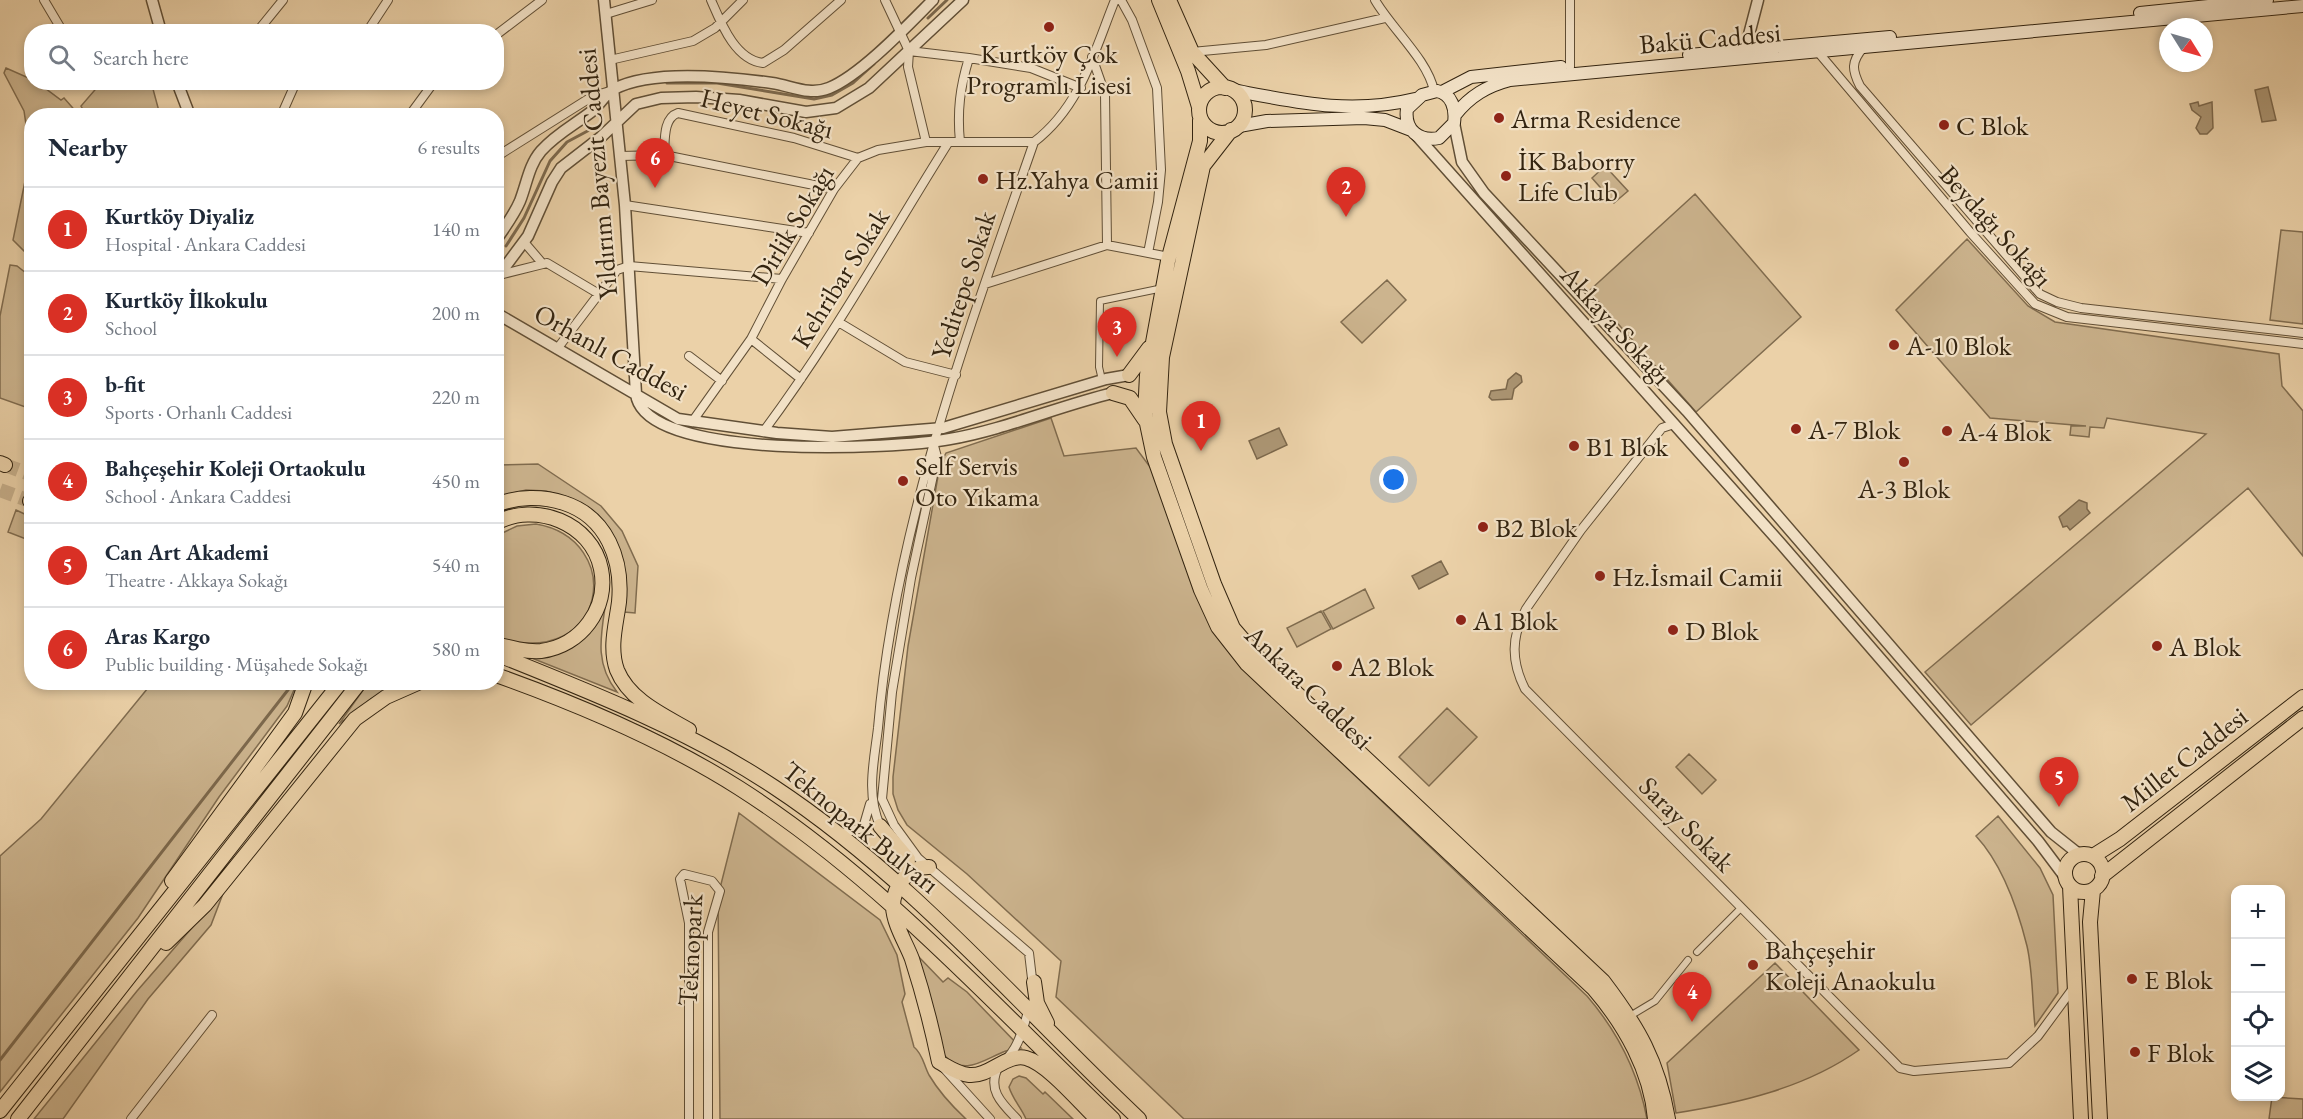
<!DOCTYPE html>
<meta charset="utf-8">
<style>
body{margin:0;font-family:"EB Garamond",serif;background:#f6f6f7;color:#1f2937}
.controls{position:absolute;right:18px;bottom:18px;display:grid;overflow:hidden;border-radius:12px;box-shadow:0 3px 9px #0003}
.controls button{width:54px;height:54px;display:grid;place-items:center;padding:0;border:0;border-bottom:2px solid #e0e1e3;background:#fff;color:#1f2937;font:30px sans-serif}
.compass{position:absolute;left:2159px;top:18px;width:54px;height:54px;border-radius:50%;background:#fff;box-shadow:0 3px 9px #0003;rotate:127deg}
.you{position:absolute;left:1394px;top:480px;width:21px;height:21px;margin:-15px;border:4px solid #fff;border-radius:50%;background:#1a73e8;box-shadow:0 0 0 9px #1a73e833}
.badge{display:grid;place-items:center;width:39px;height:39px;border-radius:50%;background:#d93025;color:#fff;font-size:20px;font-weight:700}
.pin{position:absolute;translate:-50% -50px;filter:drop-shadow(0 2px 3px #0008)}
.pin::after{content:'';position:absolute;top:32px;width:21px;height:18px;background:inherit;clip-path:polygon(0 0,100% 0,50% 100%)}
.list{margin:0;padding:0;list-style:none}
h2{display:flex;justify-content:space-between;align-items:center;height:78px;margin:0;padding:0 24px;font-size:26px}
h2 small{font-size:20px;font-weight:400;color:#747a83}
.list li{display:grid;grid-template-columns:39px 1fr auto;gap:18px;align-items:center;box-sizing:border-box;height:84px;padding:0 24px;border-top:2px solid #e0e1e3}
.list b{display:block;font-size:22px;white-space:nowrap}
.list p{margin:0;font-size:20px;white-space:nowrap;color:#747a83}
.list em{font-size:20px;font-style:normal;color:#747a83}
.icon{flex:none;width:33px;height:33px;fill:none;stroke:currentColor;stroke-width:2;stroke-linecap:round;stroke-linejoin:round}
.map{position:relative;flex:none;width:2303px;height:1119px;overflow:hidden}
.search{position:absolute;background:#fff;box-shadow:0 3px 9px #0003;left:24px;top:24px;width:480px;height:66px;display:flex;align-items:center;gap:15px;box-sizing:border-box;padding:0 21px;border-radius:24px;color:#747a83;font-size:22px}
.panel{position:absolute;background:#fff;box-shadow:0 3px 9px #0003;left:24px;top:108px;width:480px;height:582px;border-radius:24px}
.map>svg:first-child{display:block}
</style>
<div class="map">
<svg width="2303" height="1119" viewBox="0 0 2303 1119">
<rect width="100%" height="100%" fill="#ebd1a8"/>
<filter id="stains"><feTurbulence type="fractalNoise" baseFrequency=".00333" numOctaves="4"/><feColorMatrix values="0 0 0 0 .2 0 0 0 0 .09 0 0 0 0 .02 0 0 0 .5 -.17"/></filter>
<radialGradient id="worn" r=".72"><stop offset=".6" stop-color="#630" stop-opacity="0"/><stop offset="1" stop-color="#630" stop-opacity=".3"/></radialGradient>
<path fill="#ccb48e" stroke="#806c4f" stroke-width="1.5" d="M6,68L31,79L32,82L38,83L61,100L64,98L79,115L32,116L31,142L28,138L24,111L4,73Z
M100,84L153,89L160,115H86L81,106Z
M31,152V258L13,240Z
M1605,166L1628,191L1614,203L1592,178Z
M1695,194L1801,317L1696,412L1589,291Z
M2281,230L2303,232V324L2270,320Z
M1967,239L2028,306L2055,322L2279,354L2282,386L2303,411V556L2248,488L1971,725L1925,672L2206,434L2107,418L2104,428L2090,427L2089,437L2070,435L2071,426H2086L1990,418L1896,310Z
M10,265L17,266L31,277V409L0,398V316Z
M1387,280L1406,300L1362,343L1341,322Z
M1051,418L1064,456L1136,448L1156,475L1215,633L1248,674L1587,996C1618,1032 1638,1071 1647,1119H1184L1056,997L1061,961L967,874L907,825L898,810L893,794V777L908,646L940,465L946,453Z
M538,464L601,506L622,531L638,566L635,613L624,612V565L570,498L546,491L526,490L497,497L496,465Z
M16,510L31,517V541L8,532Z
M536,524C625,539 610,670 497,638L496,536L517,526Z
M1365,589L1374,608L1333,629L1323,611Z
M606,601C601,635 594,663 617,692L529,657L549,653Z
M1321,611L1331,629L1297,647L1287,628Z
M152,683H297L287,706L219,797L138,918L0,1092V856L41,819Z
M368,683H404L371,699L339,724Z
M1447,708L1477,737L1429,786L1399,757Z
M1689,754L1716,780L1702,794L1676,767Z
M739,813L880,920L897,955L905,994L902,1002L914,1047C923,1054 924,1066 929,1075C939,1092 952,1106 966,1119H720L718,896Z
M1998,816L2040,868L2053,895L2058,993L2035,1026C2032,1000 2033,972 2027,946C2018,910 2002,864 1976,836Z
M224,891L211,925L148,999L63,1119H34L137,991Z
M916,954L943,982L948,978L967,992L1021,1048C993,1048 969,1083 944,1055Z
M1775,963L1859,1050C1805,1088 1740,1103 1676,1113L1667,1063Z
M1019,1076L1026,1078L1043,1094L1045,1092L1073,1119H1026C1021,1107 1013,1100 1009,1087L1013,1079Z
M2272,1097L2303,1099V1119H2269Z"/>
<path fill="#ac9674" stroke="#7c684c" stroke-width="1.5" d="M2268,87L2276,120L2262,122L2255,90Z
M2198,102L2199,106L2212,102L2213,128L2207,134H2200L2196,128L2201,117L2192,110L2190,104Z
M1516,373L1521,376L1522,382L1514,389L1512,399L1492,400L1489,397L1491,391L1506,389L1508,380Z
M1279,428L1287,445L1257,459L1249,441Z
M2079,500L2087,503V509L2090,513L2070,530L2067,526L2063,527L2059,517Z
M1441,561L1448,574L1419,589L1412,576Z"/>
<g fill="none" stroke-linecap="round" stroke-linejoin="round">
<path stroke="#7c684c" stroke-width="3" d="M928,18L947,0
M667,83H717L814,99L832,95L853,83L874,64
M506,246L524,218L550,161L567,142L595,127
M0,1060L291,686"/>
<path stroke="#c6ae8a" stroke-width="14" stroke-dasharray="14 7" stroke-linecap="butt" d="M5,465L32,475
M0,490L30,501"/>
<g stroke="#614f36" stroke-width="8">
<path id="pedestrian" d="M1102,380L1099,367L1100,301L1163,288
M1697,952L1741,908
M1630,1016L1655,1001L1688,960"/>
</g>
<g stroke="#614f36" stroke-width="10">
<path id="minor" d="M44,0L63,32
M711,0C721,23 735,60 763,63L784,50L841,0
M885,0L909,51L908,67L926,142
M1121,0L1132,20L1157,88L1161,170L1158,202L1148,253
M1375,0C1391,28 1428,60 1434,91
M606,14L652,0
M257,32L283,0
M367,32L388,0
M496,35L542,0
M1863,48C1851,62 1852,70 1860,86L2040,294L2057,302L2081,308L2303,333
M909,51L969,58
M1192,52L1266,45L1385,18
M1818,52L1970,232L2035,304L2067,317L2303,344
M1092,57L1105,94L1107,245
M610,60L693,41L715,28L743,0
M1570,67V0
M281,116L296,82
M409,116L434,82
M960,142C957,111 960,87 969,58L1031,68L1081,88
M664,155C665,140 663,118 678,113L794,138L858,158
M620,156L664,155L834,189
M496,157L593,96L610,91
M625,205L809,233
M524,242L542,263
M499,275L547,263L599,294
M985,284L1107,245L1169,257
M840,323L905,362L956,375
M751,339L801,379
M557,349L617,270L629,266L782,279
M689,356L722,381
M692,422L751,339L782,279L834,189L858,158L878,150L926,142H1034C1081,106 1094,52 1115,0
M1674,424L1662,428L1581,530L1526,609C1511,637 1511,661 1525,689L1900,1068L1914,1071L2009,1063L2038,1036L2074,987
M763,432C832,340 887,240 948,143
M933,442L937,457L911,578L892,692L882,799L894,825L918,858L1029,953L1033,987
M880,826C866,793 874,762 878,728C895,526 968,332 1034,142
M839,834L863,828L870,804
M941,1065L990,1119
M131,1119L212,1015
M689,1119V923L680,879L684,874L712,881L720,891L708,932V1119
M1017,1119C1002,1104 986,1089 999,1066C1003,1061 1009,1057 1012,1052C1021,1040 1025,1022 1029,1008"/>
</g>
<g stroke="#614f36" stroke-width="13">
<path id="tertiary" d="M152,0L161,32
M604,0L625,205L636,394C644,462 899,449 950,439C1003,430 1059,406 1113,393
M1745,50L1758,0
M177,82L190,116
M1454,123L1462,162L1484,193L1687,411L2051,832L2080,855
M1416,135L1782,545L2038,841L2065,877
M496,240C505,227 514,215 520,201C527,183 529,165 541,151C556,134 574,125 591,112C599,106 605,94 614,89C652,69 729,77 772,83C792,86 809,96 829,88C861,75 908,25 933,0
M496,279L528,236L552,182L561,168L601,137L636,104L661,98L696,97L739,100L806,112L836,108L869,88L963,0
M496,313L678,419L777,433L832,437L943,428L1106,379L1129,375"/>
</g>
<g stroke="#332410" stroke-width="14">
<path id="secondary" d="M2140,13L2267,0
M1689,55L1890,37
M1232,90C1296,102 1350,115 1415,99
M1437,91C1452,94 1456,109 1454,123L1439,138C1419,142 1404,130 1407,109L1422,95Z
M1442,92L1471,77L1561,67
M1455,115C1470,96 1487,86 1510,80L2303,6
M1239,126L1267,121L1364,118L1385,120L1411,130"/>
</g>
<g stroke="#332410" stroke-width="16">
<path id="primary" d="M1159,0L1188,71L1199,107
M1169,0L1192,52L1225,88
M1199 110a23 23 0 1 1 46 0a23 23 0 1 1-46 0Z
M1200,120V141L1168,261L1147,375L1145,414L1154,457L1201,590L1218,627L1247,664L1594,989C1625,1025 1651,1071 1655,1119
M1231,130L1203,166L1162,357L1159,412L1165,444L1214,584L1233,628L1258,657L1603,981C1638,1027 1658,1061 1668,1119
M1129,375L1149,348
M1113,393L1130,398L1145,420
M2065 873a19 19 0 1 1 38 0a19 19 0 1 1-38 0Z
M2093,856L2120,839L2303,697
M2102,876L2303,718
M2070,886L2081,1119
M2093,890L2090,922L2100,1119"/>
</g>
<g stroke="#332410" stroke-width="16">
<path id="trunk" d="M0,463L5,465
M30,501L32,502
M496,505C517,496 543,496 564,503C607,517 623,560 619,602C616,625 609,647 617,670C629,700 663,715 689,730
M496,523C535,501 592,523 601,569C609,608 581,646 541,651C526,652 511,648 496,644
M496,654C591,692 690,731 774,787C912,878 1019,1006 1139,1119
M496,675C580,705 665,741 739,788C880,878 993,1004 1113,1119
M880,826L908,859L907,876
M929,867C908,867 893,886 893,907C894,925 906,943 912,959C923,993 932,1028 939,1062C948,1067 958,1074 969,1075C989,1077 1007,1053 1026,1058C1048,1064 1080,1103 1097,1119
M172,881L295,713L306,682
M166,943L205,905L355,719L386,697L420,682
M1034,982L1037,1003L1047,1023
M0,1111L341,682
M18,1119L360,682"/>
</g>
<use href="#pedestrian" stroke="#f2e1c6" stroke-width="6"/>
<use href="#minor" stroke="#f2e1c6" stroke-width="8"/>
<use href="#tertiary" stroke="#f2e1c6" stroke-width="10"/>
<use href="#secondary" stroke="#f2e1c6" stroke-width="12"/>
<use href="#primary" stroke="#ebd1a8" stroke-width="14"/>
<use href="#trunk" stroke="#ebd1a8" stroke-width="14"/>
</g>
<g fill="#8f2418" stroke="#f2e1c6" stroke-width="2">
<circle cx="1049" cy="27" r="6"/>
<circle cx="1499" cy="118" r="6"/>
<circle cx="1944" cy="125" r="6"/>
<circle cx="1506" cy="176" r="6"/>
<circle cx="983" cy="179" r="6"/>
<circle cx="1894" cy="345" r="6"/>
<circle cx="1796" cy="429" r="6"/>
<circle cx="1947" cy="431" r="6"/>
<circle cx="1574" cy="446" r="6"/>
<circle cx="1904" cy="462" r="6"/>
<circle cx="903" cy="481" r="6"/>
<circle cx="1483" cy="527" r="6"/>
<circle cx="1600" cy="576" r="6"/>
<circle cx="1461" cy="620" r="6"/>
<circle cx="1673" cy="630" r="6"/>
<circle cx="2157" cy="646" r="6"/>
<circle cx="1337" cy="666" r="6"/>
<circle cx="1753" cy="965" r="6"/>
<circle cx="2132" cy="979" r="6"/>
<circle cx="2135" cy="1052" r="6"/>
</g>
<g text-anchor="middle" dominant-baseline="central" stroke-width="4.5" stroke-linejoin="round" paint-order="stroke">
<g font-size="27" fill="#332410" stroke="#f2e1c6">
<text transform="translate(1710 38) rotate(-5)">Bakü Caddesi</text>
<text transform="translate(767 113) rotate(14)">Heyet Sokağı</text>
<text transform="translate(597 174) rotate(-95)">Yıldırım Bayezit Caddesi</text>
<text transform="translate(792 225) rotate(-59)">Dirlik Sokağı</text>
<text transform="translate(1996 226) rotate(48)">Beydağı Sokağı</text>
<text transform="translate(840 278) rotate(-58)">Kehribar Sokak</text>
<text transform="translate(963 285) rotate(-72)">Yeditepe Sokak</text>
<text transform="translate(1616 325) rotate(48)">Akkaya Sokağı</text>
<text transform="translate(611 352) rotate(29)">Orhanlı Caddesi</text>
<text transform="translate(1309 687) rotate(44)">Ankara Caddesi</text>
<text transform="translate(2184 759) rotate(-38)">Millet Caddesi</text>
<text transform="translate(1687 824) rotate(45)">Saray Sokak</text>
<text transform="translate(861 827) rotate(39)">Teknopark Bulvarı</text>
<text transform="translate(690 950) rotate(-87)">Teknopark</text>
</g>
<g font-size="27" fill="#332410" stroke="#f2e1c6" text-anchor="start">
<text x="1049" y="53" text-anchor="middle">Kurtköy Çok<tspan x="1049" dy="31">Programlı Lisesi</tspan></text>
<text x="1511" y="118">Arma Residence</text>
<text x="1956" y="125">C Blok</text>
<text x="1518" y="160">İK Baborry<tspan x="1518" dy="31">Life Club</tspan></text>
<text x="995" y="179">Hz.Yahya Camii</text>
<text x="1906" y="345">A-10 Blok</text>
<text x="1808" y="429">A-7 Blok</text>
<text x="1959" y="431">A-4 Blok</text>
<text x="1586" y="446">B1 Blok</text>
<text x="915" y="465">Self Servis<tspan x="915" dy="31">Oto Yıkama</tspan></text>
<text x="1904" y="488" text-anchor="middle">A-3 Blok</text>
<text x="1495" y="527">B2 Blok</text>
<text x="1612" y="576">Hz.İsmail Camii</text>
<text x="1473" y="620">A1 Blok</text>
<text x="1685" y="630">D Blok</text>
<text x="2169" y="646">A Blok</text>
<text x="1349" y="666">A2 Blok</text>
<text x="1765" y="949">Bahçeşehir<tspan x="1765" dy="31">Koleji Anaokulu</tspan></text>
<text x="2144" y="979">E Blok</text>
<text x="2147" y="1052">F Blok</text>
</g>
</g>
<rect width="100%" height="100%" filter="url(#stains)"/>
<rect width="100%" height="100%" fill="url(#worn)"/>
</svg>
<div class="controls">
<button>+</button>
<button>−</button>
<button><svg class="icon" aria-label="locate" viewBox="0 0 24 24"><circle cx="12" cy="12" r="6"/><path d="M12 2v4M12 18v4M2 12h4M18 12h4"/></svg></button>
<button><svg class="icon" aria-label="layers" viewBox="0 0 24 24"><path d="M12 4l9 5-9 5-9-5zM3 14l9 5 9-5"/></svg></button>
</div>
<svg class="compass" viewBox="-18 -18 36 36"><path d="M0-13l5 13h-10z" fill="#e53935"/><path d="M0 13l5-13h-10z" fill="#747a83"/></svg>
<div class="you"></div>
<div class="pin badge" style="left:1201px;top:451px">1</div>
<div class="pin badge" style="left:1346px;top:217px">2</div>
<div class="pin badge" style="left:1117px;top:357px">3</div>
<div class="pin badge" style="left:1692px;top:1022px">4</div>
<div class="pin badge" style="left:2059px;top:807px">5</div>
<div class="pin badge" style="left:655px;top:188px">6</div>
<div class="search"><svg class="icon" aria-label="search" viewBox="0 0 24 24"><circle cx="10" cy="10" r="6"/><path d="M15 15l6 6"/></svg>Search here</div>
<section class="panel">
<h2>Nearby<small>6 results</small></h2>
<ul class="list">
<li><span class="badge">1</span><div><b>Kurtköy Diyaliz</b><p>Hospital · Ankara Caddesi</p></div><em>140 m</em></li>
<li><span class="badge">2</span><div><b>Kurtköy İlkokulu</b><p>School</p></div><em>200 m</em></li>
<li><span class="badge">3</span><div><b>b-fit</b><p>Sports · Orhanlı Caddesi</p></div><em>220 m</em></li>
<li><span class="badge">4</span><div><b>Bahçeşehir Koleji Ortaokulu</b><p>School · Ankara Caddesi</p></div><em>450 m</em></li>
<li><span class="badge">5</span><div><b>Can Art Akademi</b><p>Theatre · Akkaya Sokağı</p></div><em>540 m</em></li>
<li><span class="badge">6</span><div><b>Aras Kargo</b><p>Public building · Müşahede Sokağı</p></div><em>580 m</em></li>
</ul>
</section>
</div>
